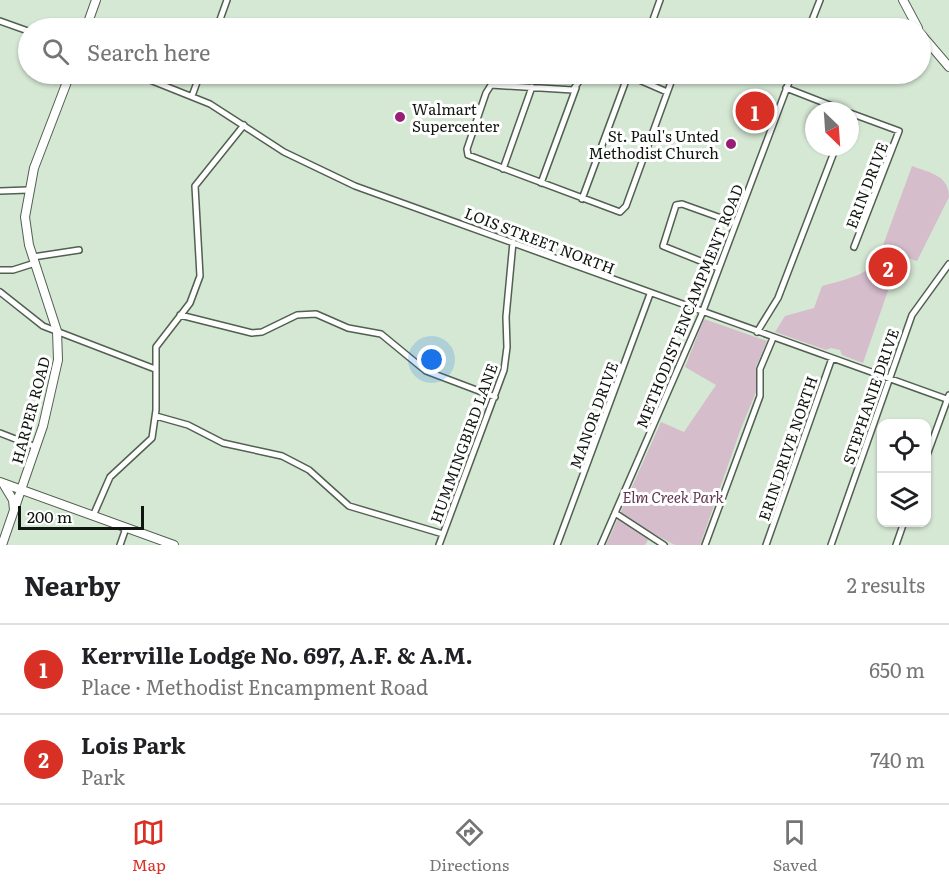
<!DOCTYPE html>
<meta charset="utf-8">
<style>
body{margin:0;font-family:Literata,serif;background:#f2f2f2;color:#202124}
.controls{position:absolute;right:18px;bottom:18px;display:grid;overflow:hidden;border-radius:12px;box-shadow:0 2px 4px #0004}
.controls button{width:54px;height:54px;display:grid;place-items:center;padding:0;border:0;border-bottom:2px solid #e0e0e0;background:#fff;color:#202124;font:30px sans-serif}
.compass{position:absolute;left:805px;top:102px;width:54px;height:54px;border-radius:50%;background:#fff;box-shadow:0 2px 4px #0004;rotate:155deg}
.scale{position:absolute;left:18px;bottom:15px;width:126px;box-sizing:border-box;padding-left:6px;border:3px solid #0f150f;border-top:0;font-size:16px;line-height:21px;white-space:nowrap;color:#0f150f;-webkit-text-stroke:4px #fff;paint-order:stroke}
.you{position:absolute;left:432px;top:360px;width:21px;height:21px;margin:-15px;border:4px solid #fff;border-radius:50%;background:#1a73e8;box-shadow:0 0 0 9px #1a73e833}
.badge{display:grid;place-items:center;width:39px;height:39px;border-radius:50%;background:#d93025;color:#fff;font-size:20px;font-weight:700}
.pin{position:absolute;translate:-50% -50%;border:3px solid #fff;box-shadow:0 2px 6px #0006}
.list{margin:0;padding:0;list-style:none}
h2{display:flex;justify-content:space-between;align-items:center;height:78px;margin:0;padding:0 24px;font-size:26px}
h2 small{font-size:20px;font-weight:400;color:#757577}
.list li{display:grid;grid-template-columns:39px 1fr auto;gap:18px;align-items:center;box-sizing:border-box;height:90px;padding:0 24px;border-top:2px solid #e0e0e0}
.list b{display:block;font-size:22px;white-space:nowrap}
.list p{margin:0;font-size:20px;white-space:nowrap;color:#757577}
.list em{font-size:20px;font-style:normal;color:#757577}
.icon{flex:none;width:33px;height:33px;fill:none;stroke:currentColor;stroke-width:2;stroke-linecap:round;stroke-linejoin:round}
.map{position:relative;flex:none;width:949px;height:545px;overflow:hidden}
.search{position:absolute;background:#fff;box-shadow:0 2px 4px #0004;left:18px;right:18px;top:18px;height:66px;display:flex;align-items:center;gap:15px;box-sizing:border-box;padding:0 21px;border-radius:33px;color:#757577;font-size:22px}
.sheet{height:258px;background:#fff}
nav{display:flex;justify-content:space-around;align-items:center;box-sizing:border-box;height:84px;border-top:2px solid #e0e0e0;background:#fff;font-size:16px;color:#757577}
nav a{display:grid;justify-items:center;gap:3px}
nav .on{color:#d93025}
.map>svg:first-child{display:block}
</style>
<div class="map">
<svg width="949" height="545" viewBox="0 0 949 545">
<rect width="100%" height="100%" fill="#d5e8d4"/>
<path fill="#d5bdcb" d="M912,166C930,173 949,175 949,197L917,261L908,258L892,279L863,363L842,355L840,350L831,348L826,350L775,332L785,316L814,308L822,286C848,279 872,274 889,251L882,248Z
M704,319L767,341L756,367V392L740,431L700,545H675L652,533L645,545H606L661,422L684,432L716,385L685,367Z"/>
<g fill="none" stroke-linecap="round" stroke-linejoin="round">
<g stroke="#516050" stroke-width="8">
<path id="street" d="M0,21L28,31
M217,28L227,0
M650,28L660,0
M809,28L820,0
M135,74L210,104L284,152L355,186L949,400
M584,74L573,90L491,85L486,93L467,149L468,155L620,212L626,206L674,74
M613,74L628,75L667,92
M786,88L845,111
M192,96L200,74
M850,113L899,131L854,247
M503,169L532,87
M541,183L576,88
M0,191L28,190
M582,199L628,75
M33,257L79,250
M718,268L663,246L676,205L682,204L735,223
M0,270H13L35,263
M0,292L43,326L155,369
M180,315L252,333L262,332L297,315L316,314L348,328L381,334L426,371L495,397
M757,332L778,298L836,147
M156,416L188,425L223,443L282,456L309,470L349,506L443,534
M0,433L36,447
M926,458L949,395
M615,513L664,545
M93,516L110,477L152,438L156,410V347L190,303L200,276L195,186L244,125
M120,545L126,528
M439,545L504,370L507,347L506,317L513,242
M557,545L650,294
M601,545L701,316L792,74
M705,545L760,396V369L773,338
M766,545L832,358
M831,545L912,315L949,264
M896,545L904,522"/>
</g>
<g stroke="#516050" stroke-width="10">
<path id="secondary" d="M903,0L918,28
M86,28L96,0
M920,33L949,67
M0,482L174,545
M4,485L13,500L14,510
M2,545L43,426L58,360L57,331L29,245L25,217L34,168L70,74"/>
</g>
<use href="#street" stroke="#fff" stroke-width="5"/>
<use href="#secondary" stroke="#fff" stroke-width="8"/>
</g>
<g fill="#981d76" stroke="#fff" stroke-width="2">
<circle cx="400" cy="117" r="6"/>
<circle cx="731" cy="144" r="6"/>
</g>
<g text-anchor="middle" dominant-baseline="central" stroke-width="6" stroke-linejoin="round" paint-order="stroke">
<g font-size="15" fill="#0f150f" stroke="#fff" text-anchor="start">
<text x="412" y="108">Walmart<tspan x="412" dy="17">Supercenter</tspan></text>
<text x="719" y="135" text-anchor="end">St. Paul's Unted<tspan x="719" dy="17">Methodist Church</tspan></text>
</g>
<g font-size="15" fill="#0f150f" stroke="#fff">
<text transform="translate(866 185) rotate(-69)">ERIN DRIVE</text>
<text transform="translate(540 240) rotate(21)">LOIS STREET NORTH</text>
<text transform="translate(689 306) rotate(-68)">METHODIST ENCAMPMENT ROAD</text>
<text transform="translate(870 396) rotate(-71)">STEPHANIE DRIVE</text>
<text transform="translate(30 410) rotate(-75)">HARPER ROAD</text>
<text transform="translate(593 415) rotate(-70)">MANOR DRIVE</text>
<text transform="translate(463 443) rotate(-70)">HUMMINGBIRD LANE</text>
<text transform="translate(787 448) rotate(-71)">ERIN DRIVE NORTH</text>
</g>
<g font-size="15" font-style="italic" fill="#613651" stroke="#fff">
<text x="673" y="496">Elm Creek Park</text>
</g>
</g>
</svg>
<div class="controls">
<button><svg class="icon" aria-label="locate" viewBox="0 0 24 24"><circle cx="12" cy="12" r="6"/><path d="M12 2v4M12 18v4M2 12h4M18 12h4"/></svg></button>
<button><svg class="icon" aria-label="layers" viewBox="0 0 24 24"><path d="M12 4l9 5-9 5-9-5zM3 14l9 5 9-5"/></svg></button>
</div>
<svg class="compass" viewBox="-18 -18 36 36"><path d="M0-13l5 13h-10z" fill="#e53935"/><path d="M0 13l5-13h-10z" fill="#757577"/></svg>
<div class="scale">200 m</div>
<div class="you"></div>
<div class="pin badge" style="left:755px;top:111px">1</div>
<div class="pin badge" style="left:888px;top:267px">2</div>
<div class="search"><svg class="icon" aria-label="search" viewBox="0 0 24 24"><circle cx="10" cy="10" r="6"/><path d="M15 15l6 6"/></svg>Search here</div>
</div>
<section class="sheet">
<h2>Nearby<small>2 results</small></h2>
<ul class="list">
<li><span class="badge">1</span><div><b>Kerrville Lodge No. 697, A.F. &amp; A.M.</b><p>Place · Methodist Encampment Road</p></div><em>650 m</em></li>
<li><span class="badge">2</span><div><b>Lois Park</b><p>Park</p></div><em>740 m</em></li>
</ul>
</section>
<nav>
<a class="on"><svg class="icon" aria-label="map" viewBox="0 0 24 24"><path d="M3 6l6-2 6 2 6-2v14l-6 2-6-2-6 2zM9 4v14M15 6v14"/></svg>Map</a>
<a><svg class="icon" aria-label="directions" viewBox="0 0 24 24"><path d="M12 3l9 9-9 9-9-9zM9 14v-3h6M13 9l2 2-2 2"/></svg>Directions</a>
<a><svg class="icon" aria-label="saved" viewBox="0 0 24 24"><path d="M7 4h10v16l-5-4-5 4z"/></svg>Saved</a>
</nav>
